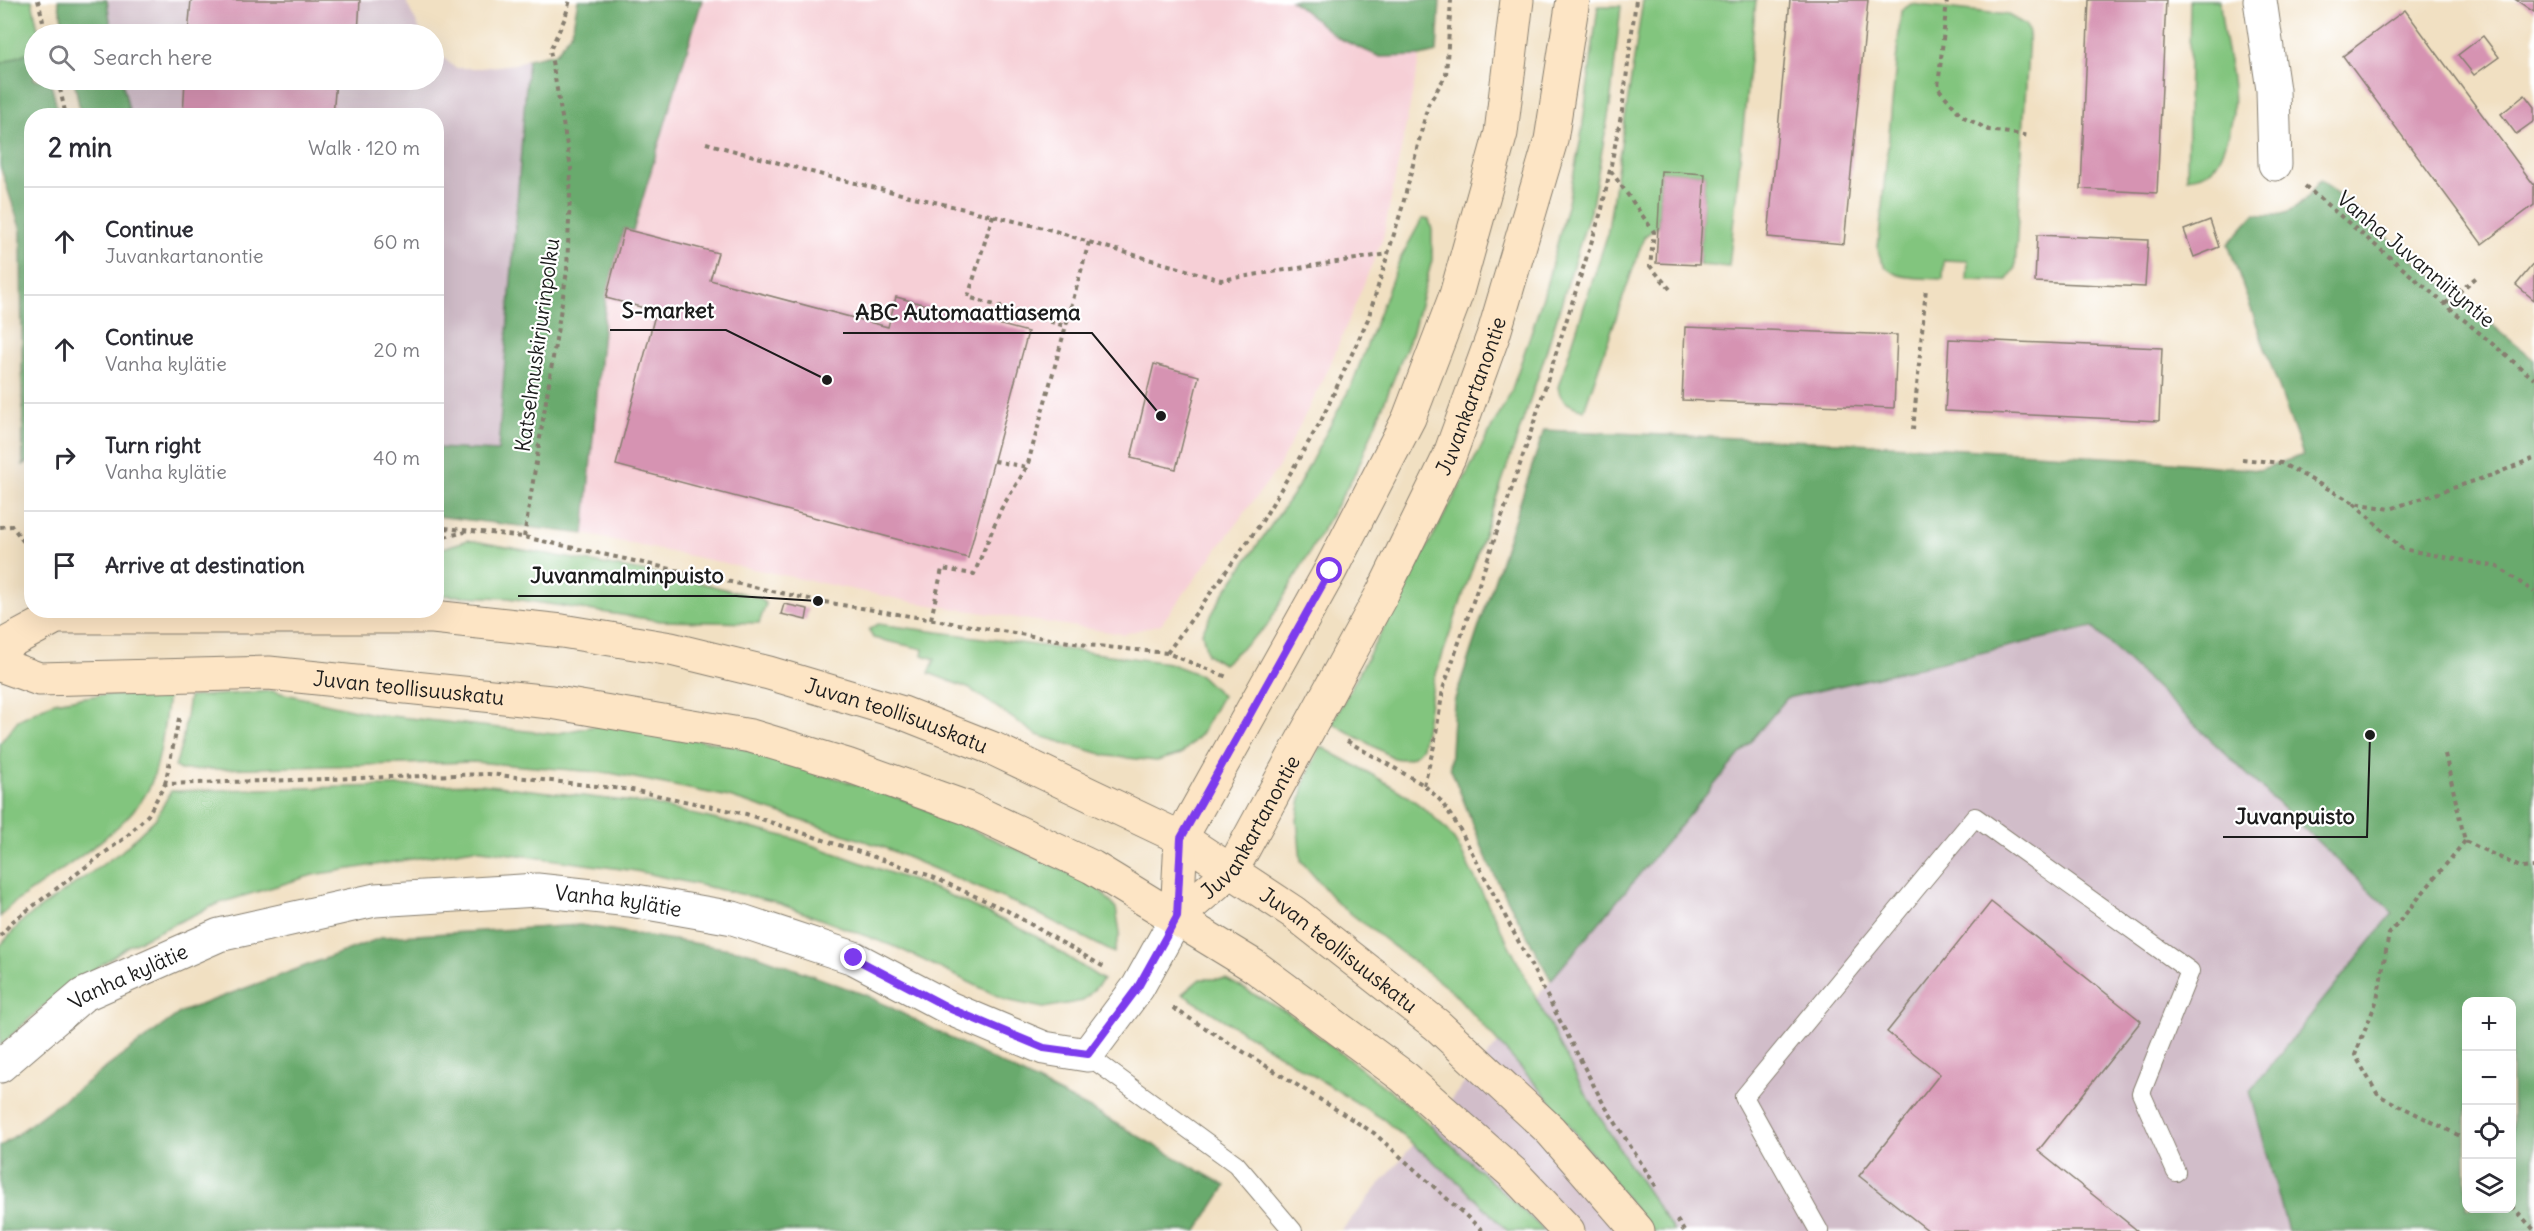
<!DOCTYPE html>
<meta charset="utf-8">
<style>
body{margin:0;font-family:Delius,sans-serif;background:#f2f2f3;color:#2b2b33}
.controls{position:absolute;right:18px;bottom:18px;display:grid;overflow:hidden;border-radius:12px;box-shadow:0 6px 24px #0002}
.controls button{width:54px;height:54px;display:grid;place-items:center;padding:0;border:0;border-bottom:2px solid #e1e1e2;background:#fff;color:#2b2b33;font:30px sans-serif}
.stop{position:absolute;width:18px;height:18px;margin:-14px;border:4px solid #7c3aed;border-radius:50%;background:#fff}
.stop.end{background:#7c3aed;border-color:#fff;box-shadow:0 2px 6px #0008}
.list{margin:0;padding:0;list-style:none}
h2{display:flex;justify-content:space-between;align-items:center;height:78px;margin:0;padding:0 24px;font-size:26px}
h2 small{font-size:20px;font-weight:400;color:#7c7c81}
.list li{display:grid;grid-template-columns:39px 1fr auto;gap:18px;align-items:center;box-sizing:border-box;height:108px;padding:0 24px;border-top:2px solid #e1e1e2}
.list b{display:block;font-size:22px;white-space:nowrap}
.list p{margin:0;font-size:20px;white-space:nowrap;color:#7c7c81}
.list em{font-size:20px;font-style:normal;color:#7c7c81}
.icon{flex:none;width:33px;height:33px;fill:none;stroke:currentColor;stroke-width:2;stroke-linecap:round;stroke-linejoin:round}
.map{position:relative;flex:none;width:2534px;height:1231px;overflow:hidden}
.search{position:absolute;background:#fff;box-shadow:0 6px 24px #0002;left:24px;top:24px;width:420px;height:66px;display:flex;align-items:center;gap:15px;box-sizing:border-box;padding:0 21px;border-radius:33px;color:#7c7c81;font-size:22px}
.panel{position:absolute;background:#fff;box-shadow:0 6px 24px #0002;left:24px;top:108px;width:420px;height:510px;border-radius:24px}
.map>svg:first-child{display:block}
</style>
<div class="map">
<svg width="2534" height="1231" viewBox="0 0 2534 1231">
<rect width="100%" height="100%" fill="#fff"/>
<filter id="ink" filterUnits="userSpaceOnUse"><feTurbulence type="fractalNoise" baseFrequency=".0167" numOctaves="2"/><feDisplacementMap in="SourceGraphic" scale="12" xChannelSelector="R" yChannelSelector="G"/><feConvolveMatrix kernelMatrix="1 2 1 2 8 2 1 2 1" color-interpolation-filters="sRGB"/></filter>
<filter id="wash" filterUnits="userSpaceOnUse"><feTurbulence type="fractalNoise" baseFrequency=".008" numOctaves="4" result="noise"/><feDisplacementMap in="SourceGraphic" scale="24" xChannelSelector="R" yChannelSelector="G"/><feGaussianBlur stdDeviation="1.35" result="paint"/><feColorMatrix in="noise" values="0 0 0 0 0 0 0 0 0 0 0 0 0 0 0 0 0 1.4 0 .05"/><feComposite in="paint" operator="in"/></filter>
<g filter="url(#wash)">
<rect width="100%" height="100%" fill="#f1e0c2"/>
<path fill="#f6cfd6" d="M702,0H1291L1338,38L1380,57L1420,56L1383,238L1327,372L1278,468L1161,624L1124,634L918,603L584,534L606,298L624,229L633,230Z"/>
<path fill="#d1bdc9" d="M107,0H407V4L422,34H112Z
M434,49L455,68H481L515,64L528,59L498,452L437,448L436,116L130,115L122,80H434Z
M2092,627L2393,913L2250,1091L2288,1231H1341L1787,697Z"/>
<path fill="#82c57e" stroke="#4f704d" stroke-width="1.5" d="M0,0H32L39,34H34V50L0,64Z
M1643,0H1756L1729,267L1699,265L1705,174L1661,171L1658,226L1644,237L1584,410C1571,406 1560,402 1558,387L1607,236Z
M2190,0H2220C2222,54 2246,90 2225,146C2218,166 2209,176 2187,178Z
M1911,4L2008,15L2026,25L2029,33L2015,269L2006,281L1967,280L1968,261L1944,260L1943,279C1916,277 1882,283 1878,248L1901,11Z
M1598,6H1621L1610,106L1592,205L1543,362L1434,680L1422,747C1414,758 1407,761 1394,758L1332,723L1511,392L1544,294L1568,202L1581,138Z
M1422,219H1429L1432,230V260L1413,331L1357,470L1267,626L1223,664L1207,654L1202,632L1222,596L1297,488L1353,382L1399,261Z
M468,540L681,578L760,598L766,604L759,623L661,621L508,598L437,595V550Z
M878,624L1169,663L1200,675L1222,696L1201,734L1181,754L1157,761L1108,756L1037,735L970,689L929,673L935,659L922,655L923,649L873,638L869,630Z
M272,691L373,714L553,734L606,724L735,746L905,800L1059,868L1098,888L1116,908L1120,933L1114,953L1033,911L883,847L729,797L610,773L473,762L180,770L175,767L182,743L189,697Z
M99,695H168C164,724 161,764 148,790C128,830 50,877 11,905L0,917V743L18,720L54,702Z
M1320,746C1363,771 1417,794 1449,833C1458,843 1464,857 1470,869L1581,1086L1628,1163L1674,1231H1652L1548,1098L1454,993L1337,903L1301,861L1297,820L1304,784Z
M480,784L650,804L792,838L938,890L1034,935L1103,980L1083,1001L1043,1008L1006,1000L898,948L772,901L636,871L474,849L313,875L217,904L128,946L42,1007L0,1046V946L22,921L122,851L156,818L171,791Z
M1200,979H1226L1288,1013L1407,1104L1545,1231H1508L1459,1183L1383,1119L1182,994Z"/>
<path fill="#69aa6d" stroke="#426344" stroke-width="1.5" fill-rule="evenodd" d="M58,0H107L112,34H65Z
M578,0H702L633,231L624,229L606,298L584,534L437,516L436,448L498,451L528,59L556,53L572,31Z
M1291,0H1440L1437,52L1420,56L1380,57L1338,38Z
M34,50V80H50L59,115L32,116V460L23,465L21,230L0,166V64Z
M74,80H122L130,115H81Z
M2320,180L2534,360V1231H2288L2250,1091L2393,913L2092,627L1787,698L1551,980L1490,867L1450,767L1454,702L1544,430L1836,442L2138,459L2259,470L2303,455L2228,244L2255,214C2288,220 2302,207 2320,180ZM2466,1002H2512V1208H2466Z
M580,925L749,952L868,996L1094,1111L1226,1186L1197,1231H0V1147L181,1012L383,937Z"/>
<g id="blocks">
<path fill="#d693b2" d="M191,0H360L358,34H188Z
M1790,0H1868L1844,244L1768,237Z
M2089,0H2166L2157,193L2081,189Z
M2516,0H2534V12Z
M2405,10L2534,185V205L2482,244L2343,56Z
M2483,36L2499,57L2474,75L2458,55Z
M185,80H336L333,116H183Z
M2525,95L2534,107V121L2516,134L2501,114Z
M1661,171L1705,174L1699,265L1656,263Z
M2210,220L2219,247L2194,257L2184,230Z
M624,229L718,253L710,280L888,327L896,297L1028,332L968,558L616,465L656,311L606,298Z
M2037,235L2148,240L2145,287L2035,282Z
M2534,263V300L2516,285Z
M1685,327L1897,335L1894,408L1682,400Z
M1949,339L2162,348L2159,421L1945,411Z
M1154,364L1199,376L1176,469L1131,458Z
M784,604L808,609L806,620L781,614Z
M1991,902L2141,1021L2038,1151L2138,1231H1929L1859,1176L1940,1074L1887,1032Z"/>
</g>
</g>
<g filter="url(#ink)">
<use href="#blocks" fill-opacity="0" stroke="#867e6f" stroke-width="1.5"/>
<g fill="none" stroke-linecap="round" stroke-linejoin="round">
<g stroke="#867e6f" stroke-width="20">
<path id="service" d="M1087,1055L1236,1164L1293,1231
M1819,1231L1744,1097L1975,817L2190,971L2141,1093L2176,1172"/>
</g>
<g stroke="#867e6f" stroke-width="35">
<g id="minor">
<path d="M2260,0L2273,90L2275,164"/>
<path id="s1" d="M0,1066L83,995L219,935L375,900L537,890L630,900L733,918L854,958L951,1009L1044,1048L1087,1055L1138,987L1177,917"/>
</g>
</g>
<g stroke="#867e6f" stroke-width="35">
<g id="secondary">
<path id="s2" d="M0,647L56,617H433L562,631L671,649L769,673L903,713L994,749L1181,838L1293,912L1437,1025L1550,1130L1638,1231"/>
<path id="s3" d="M0,665L39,679L269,673L551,702L751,736L847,765L967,808L1092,867L1254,966L1404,1077L1514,1174L1568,1231"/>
<path id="s4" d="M1177,917L1232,870L1383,592L1449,457L1494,333L1551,140L1573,0"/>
<path d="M1177,917L1181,838L1330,571L1409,418L1456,295L1501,133L1517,0"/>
</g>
</g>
<path stroke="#867e6f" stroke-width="4" stroke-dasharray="4.5 4.5" stroke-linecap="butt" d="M38,0L46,34
M1947,0L1938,88L1962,116L1989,130L2030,136
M58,80L66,116
M706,143L830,177L1052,230L1089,242L1221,280L1388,254
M1611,171L1654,232L1650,266L1670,289
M2305,186L2534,379
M993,215L968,297L1065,326
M2445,304L2479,275
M1913,430L1926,288
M2242,459L2281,463L2354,503L2390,509L2495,474L2534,458
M994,461L1027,467
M2354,503L2402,549L2498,567L2534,592
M0,527L12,526L32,553
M436,527L524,537L818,601L1087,645L1167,653L1227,677
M524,537L567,271L571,168L550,50L565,18L570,0
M436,539L465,532
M931,619L942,569L974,574L1001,509L1027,467L1089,242
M1167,653L1261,523L1321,421L1368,319L1402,208L1428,105L1446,75L1451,0
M1347,741L1424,785L1440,800L1458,826L1603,1103L1657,1188
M2445,754L2465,841L2522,868L2534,867
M165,784L180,714
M1424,785L1434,746L1443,689L1527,444L1602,209L1622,111L1636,0
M2465,841L2389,934L2377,1000L2355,1055L2378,1095L2466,1139
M0,936L13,921L126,837L148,815L165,784L488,774L632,790L746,814L928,875L1006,910L1104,967
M1173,1008L1374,1133L1483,1231
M2512,1206L2534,1230
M1677,1220L1684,1231"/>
<use href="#service" stroke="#fff" stroke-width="18"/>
<use href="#minor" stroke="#fff" stroke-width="33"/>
<use href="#secondary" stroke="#fde5c5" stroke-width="33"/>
</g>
</g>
<g fill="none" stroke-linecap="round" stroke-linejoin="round" filter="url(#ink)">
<path stroke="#7c3aed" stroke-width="8" d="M854,958L951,1009L1044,1048L1088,1054L1138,987L1177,917L1181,838L1330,571"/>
</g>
<g text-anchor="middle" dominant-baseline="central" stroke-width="4.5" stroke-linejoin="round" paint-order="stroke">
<g font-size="21" fill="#1c1c1c" stroke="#fff">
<text transform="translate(2416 259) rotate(40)">Vanha Juvanniityntie</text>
<text transform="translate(537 345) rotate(-82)">Katselmuskirjurinpolku</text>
<text stroke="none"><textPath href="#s4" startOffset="604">Juvankartanontie</textPath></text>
<text stroke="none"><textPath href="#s3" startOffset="412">Juvan teollisuuskatu</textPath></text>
<text stroke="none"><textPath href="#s2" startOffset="916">Juvan teollisuuskatu</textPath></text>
<text stroke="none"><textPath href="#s4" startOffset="118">Juvankartanontie</textPath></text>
<text stroke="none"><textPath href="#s1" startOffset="662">Vanha kylätie</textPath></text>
<text stroke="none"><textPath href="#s2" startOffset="1420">Juvan teollisuuskatu</textPath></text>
<text stroke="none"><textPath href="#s1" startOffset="158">Vanha kylätie</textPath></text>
</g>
</g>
<path fill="none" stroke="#1c1c1c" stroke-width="2" d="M827 380L726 330H610M1161 416L1092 333H843M818 601L736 596H518M2370 735L2367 837H2223"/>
<g fill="#1c1c1c" stroke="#fff" stroke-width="2">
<circle cx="827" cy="380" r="6"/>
<circle cx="1161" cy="416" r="6"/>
<circle cx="818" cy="601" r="6"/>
<circle cx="2370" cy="735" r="6"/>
</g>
<g font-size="22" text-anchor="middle" font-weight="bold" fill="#1c1c1c" stroke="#fff" stroke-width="4.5" stroke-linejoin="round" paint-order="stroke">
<text x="668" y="318">S-market</text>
<text x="968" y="320">ABC Automaattiasema</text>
<text x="627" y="583">Juvanmalminpuisto</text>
<text x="2295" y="824">Juvanpuisto</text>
</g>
</svg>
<div class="controls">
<button>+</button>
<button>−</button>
<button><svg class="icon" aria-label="locate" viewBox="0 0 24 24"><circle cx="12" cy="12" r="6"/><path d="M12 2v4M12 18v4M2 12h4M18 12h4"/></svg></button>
<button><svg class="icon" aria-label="layers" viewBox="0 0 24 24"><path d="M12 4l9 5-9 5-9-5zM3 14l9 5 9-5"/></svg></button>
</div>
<div class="stop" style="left:1330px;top:571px"></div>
<div class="stop end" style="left:854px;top:958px"></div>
<div class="search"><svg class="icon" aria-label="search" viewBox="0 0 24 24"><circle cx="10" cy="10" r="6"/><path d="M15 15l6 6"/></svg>Search here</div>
<section class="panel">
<h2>2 min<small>Walk · 120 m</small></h2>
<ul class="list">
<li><svg class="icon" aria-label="ahead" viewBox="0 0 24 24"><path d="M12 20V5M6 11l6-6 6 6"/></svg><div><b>Continue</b><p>Juvankartanontie</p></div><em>60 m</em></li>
<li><svg class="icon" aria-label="ahead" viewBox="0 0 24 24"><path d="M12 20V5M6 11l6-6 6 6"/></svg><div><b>Continue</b><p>Vanha kylätie</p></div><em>20 m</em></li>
<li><svg class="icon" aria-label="right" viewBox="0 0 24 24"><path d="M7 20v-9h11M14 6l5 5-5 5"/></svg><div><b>Turn right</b><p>Vanha kylätie</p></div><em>40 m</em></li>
<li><svg class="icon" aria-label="arrive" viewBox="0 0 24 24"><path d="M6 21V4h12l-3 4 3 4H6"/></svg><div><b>Arrive at destination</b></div></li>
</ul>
</section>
</div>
